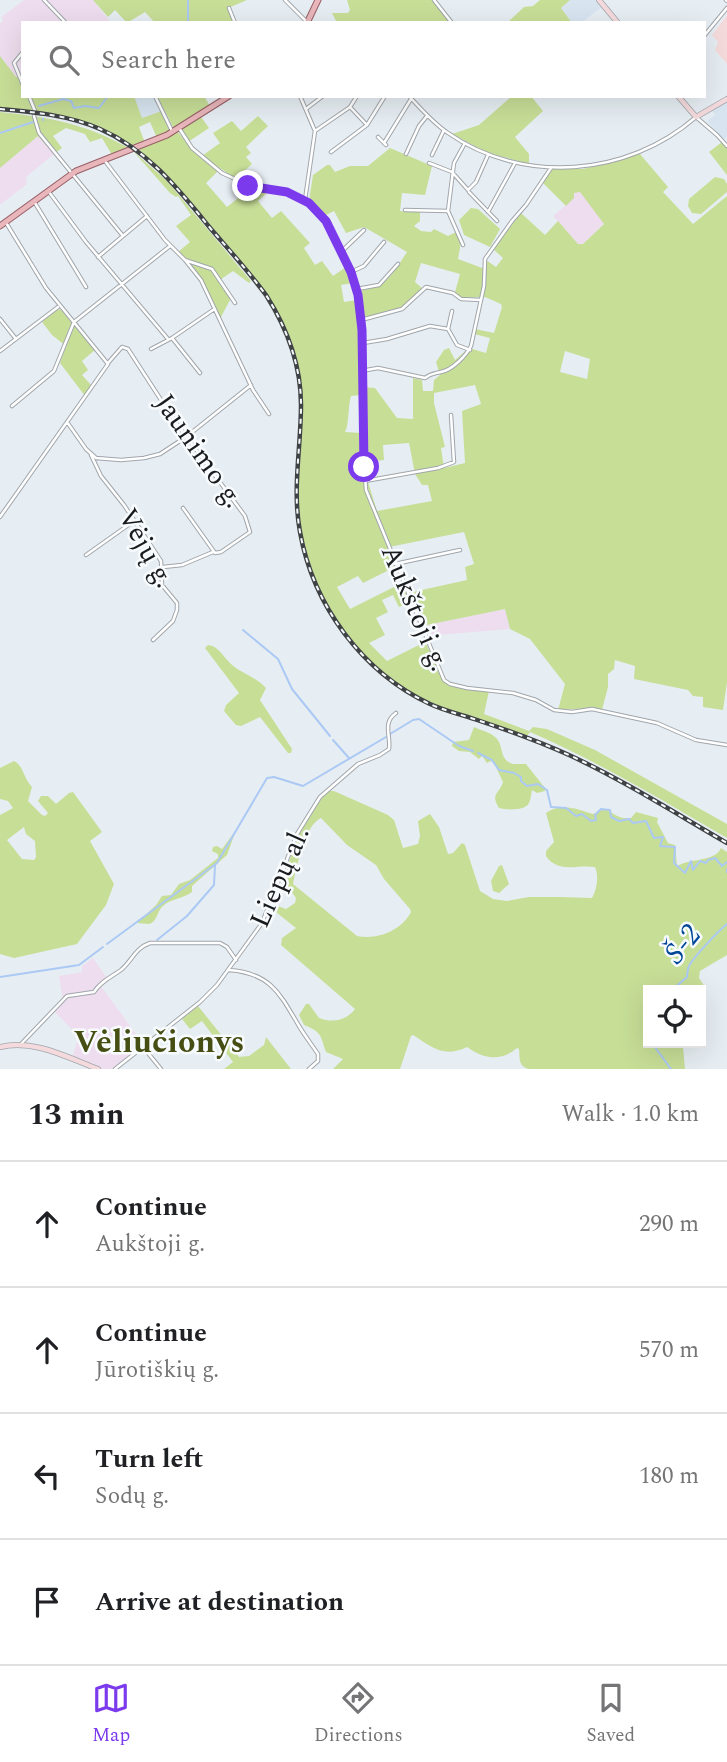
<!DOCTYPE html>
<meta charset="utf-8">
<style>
body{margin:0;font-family:Spectral,serif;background:#f2f2f2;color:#202124}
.controls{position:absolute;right:21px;bottom:21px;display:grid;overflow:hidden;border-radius:0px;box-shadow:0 7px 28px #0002}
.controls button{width:63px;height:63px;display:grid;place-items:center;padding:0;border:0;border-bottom:2px solid #e0e0e0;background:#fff;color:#202124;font:35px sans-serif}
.stop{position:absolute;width:21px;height:21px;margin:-16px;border:5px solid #7c3aed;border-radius:50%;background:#fff}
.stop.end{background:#7c3aed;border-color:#fff;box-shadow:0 2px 7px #0008}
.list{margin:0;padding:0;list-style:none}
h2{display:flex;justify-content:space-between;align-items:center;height:91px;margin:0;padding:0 28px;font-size:30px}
h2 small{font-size:23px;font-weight:400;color:#757577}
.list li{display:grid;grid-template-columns:46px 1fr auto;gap:21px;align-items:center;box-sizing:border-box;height:126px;padding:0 28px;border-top:2px solid #e0e0e0}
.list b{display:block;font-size:26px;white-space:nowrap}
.list p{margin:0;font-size:23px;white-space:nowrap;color:#757577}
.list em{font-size:23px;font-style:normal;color:#757577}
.icon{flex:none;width:38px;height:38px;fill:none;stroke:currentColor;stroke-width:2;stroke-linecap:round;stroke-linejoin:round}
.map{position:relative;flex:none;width:727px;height:1069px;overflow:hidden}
.search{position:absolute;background:#fff;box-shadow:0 7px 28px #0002;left:21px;right:21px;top:21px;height:77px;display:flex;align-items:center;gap:18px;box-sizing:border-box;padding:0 24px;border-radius:0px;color:#757577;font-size:26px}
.sheet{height:595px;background:#fff}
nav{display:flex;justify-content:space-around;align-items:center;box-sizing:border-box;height:98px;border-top:2px solid #e0e0e0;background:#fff;font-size:19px;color:#757577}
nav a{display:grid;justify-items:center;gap:4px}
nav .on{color:#7c3aed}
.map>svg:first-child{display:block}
</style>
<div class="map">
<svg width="727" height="1069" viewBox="0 0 727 1069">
<rect width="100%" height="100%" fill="#e7eef3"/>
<path fill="#d8e5f0" d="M570,0H597L602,7L581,23H572L561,8Z
M134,96H155L162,111L142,119Z
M727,100V137L724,140L707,121L715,115L712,110Z"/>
<path fill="#ede" d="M24,0H93L111,23H23V77H16L0,56V23L3,21L1,17Z
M38,136L54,154L26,177L27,184L0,205V168Z
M574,192H580L605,222L583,244H578L553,216L574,198Z
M505,609L510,629L426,636L422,626Z
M93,958L109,981L101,986L144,1045L111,1069H102L72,1057L79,1037L54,1011L63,1002L59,976L82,972V966Z"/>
<path fill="#f6dbdd" d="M727,15V64L715,50L718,42L712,35Z"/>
<path fill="#c7de97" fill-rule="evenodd" d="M93,0H247L228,8L234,23H155L145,12L127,23L115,10L108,17Z
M347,0H436L455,23H337L332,13H348L350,10Z
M540,0H570L561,8L572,23H507L524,7L533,6Z
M0,56L16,77H23V96H112L116,98L134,96L142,118L162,111L169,130L157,138L150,122L139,127L145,143L134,147C92,120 49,113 0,108Z
M157,96H204L210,106L174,129Z
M512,96H531L543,111L515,137L529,154V164L486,152L452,134L479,125Z
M0,112C48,117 88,124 130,149L112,155L102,138L90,142L85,134L66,128L53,136L62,148L54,154L38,136L0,168Z
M258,116L268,126L246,147L251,153L246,157L252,164L236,179L202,156L220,143L213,133L232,121L241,131Z
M201,117L209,128L188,142L182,129Z
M177,131L195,153L218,171L206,183L227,207L252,187L270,190L258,201L272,218L281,211L310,243L304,248L315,265L322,261L333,276L346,267L353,283L341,285L344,302L357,300L361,395L351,396C348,406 349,426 345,432L361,433L365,489L395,567L363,583L358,576L337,587L350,609L402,583L410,602L399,607L393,595L382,600L388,612L376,618L385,635L369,643L387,661L425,642L446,683L467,689L489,691L484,714L529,731L533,727L547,729L595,750L727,824V838C662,800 599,762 530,732L527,736C492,724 455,715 422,698C347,661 300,578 296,496C294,449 308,405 296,358C282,305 246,267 211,226C187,199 165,172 138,149Z
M722,142L727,148V175L709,152Z
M390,148L432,166L425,195L402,193L400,211L420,212V221L414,226L421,231L431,232L434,229L448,236L456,232L461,242L458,259L485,269L486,260L496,267L503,258L493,249L521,213L545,235L558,221L578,244H583L604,224L580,192L574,193V198L566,206L543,183L552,169H583L640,154L668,187L663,192L693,224L727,196V682L723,710L703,707V697L693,696L688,690L634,679L635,666L615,660L614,669L608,674V687L602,710L593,708L558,710L565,684L530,639L510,629L505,609L422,626L408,593L467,580L465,567L474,564L464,532L389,547L367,486L363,387L375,388L397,418L413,419V378L422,380L423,391H433L434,380L440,375L436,362L444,350L449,348L455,360L469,348L486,353L490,338L474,334L475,329L494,333L502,307L501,304C496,302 489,298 484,297C472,296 464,302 455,292L460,274L421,263L415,282L422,288C399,313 394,311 362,319L359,291C388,286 391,276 407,252L364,227L346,233L334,211L324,216L309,201L313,175L327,165H330L335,172L350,166H368ZM565,351L590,359L587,379L560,372ZM475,385L481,404L462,411L465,463L444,468L441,448L445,447L434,403V393ZM409,443L415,474L422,485H428L432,501L377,511L368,482L366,462L384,460L383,445Z
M133,151L167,181L251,281L249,283L233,271L220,280L231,298L220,319L194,269L178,252L190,242L176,226L191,215L178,196L176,197L170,193Z
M715,177L724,179L727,184V192L701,214L692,213L688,206L689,199Z
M471,208L478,209L500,229L490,247L464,235L459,220Z
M57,309L61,310L95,350L82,361L88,370L82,375L92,386L85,396L60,363L66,346L52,335L42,322Z
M208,645C218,646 222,655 229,662C239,673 255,676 266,688L260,700L292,749L291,753H288L260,717L241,726L236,725L224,711L226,705L239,693L205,648Z
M474,727C480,730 490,732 495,737C505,745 498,761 514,764C518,764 522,764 526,764L545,788V791L537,793L532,790C531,794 531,799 529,803C525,811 507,810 499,808C490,793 499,795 503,782L494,763L491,761L487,763L482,756L479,759L470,752L459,751L452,746L453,742L469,740Z
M14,761C24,766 23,778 32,787L28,801L42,815L45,816L48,813L38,801L41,796H48L56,804L69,793L73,792L102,832L90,841L114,884L106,905L77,944L14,958L0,954V815L13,808L8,801L0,799V768ZM24,827L26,834L35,841L36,857L34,860L22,859L7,840Z
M329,791H334L388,815L394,820L403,848L418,844L420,836L418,821L430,814L439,827L448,854L453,853L462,843L465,845L480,891L493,899L507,901L529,897H561L592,898C597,889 599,876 595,867C578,864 558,874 546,856V851L554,842L546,813C561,802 577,809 593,814L602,810H608C616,816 621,819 631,818L636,812L658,818L657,822L668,843L675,845L677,866C691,858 715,862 721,848L727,852V955L700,971L699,978L705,987L701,992L648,990V1043C661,1043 673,1041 683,1047L685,1069H529C518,1066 520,1059 519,1049L517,1048C501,1062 483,1059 467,1047C444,1058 433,1048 413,1035L411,1036L400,1069H333L343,1059L326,1052C320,1035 322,1032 304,1025L299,1015L306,1004H309L319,1018C332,1023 346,1021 355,1009L281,945L282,938L296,928L272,909L275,905L286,909L295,903L296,898L285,883V875L298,833L326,792ZM321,818L347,845L376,865L384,879L410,909L411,912C401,931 377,940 357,936L293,884C297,867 304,826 321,818Z
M236,830L227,855L192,886V892C183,899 171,898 162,907C157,912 157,922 149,924C145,924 141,923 137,923L156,905L162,896L171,895L179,884L190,880L218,858V854L212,851L213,847L217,846L222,849Z
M502,865L509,884L499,893L493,891L491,881L499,866Z
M198,1006L239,1057L249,1056L264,1045L266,1037L291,1069H224L233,1062L202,1021L190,1029L182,1019Z"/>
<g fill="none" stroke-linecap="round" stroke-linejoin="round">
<path stroke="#abc9f4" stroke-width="2" d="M188,23V0
M39,106L63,99L71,101L74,108L85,106L99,108L108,96
M43,120V119
M0,133L33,122
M243,630L278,659L292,689L330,736
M390,734L413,720L419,719L459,746L473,751
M333,740L349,758
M478,753L492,760L499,770L514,773L521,777V781L527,786L538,784L547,790L551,807L566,808L576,816L582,814L591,821L596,820L595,815L601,809L610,810L611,817L619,821L629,819L633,823L646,821L654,838L663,837L660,846L675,847L674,863L685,873L691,861L693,870L700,861L706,863L708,860L715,858L722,866L727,862
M727,869V872
M157,940L187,916L214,885L215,865
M107,944L217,863L267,778L274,777L303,786L386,737
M0,977L79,965L103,947
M672,990L687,977C687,976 688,967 689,966C692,959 719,930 727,924
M648,1026V1037
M652,1043L671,1069"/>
<g stroke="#a0a6ab" stroke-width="4.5">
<path id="minor" d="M44,0L66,23
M285,0L307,22
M434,0L452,23
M726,0L727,1
M229,8L235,23
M704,36L727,8
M23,52L14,63L23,85
M29,96L35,111
M155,96L172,131
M300,96L315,131L305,200
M409,96C421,109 433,123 448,133C523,185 627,177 696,117L717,135L727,146
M350,107L367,125
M306,109L323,96
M34,116L39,133L123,236L98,257
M179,128L192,148L222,173L248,185L280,190L302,199L319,212L330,227L351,272L358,295L362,330V434L366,490L444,680L450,684L467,688L513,693L536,700L554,710L572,712L592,709L657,723L696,740L727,745
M315,131L350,107L357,96
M378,137L386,145
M384,143L411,99
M331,152L367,125L385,96
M406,154L419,126L427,116
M432,155L444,130
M105,161L165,240L185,260L201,280L253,390L269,414
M429,163L452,172L468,190L476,182L488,155
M49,192L86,242L168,339
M469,192L497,221
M35,203L86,287
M405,210L448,211
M488,212L515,163
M123,236L147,216
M463,245L448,211L454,163L465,143
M341,252L364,230
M185,260L212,269L235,303
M351,272L364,266L384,242
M357,289L379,285L398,264
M452,311L448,329L457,345L470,350
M0,319L16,339
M361,320L402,309L426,287L453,293L461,299L481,300
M172,338L200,373
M363,343L387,339L430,326L448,329
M151,349L172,338L213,310
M0,351L58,307
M108,363L122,347L128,349L174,420L245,516L250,532L221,552L215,553L183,508
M361,371L378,368L425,378C431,373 433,374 441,372C452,370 466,356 471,346L484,286L485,259L512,221L526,205L551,168
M12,406L54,371L74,322L170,246
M67,422L86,449L96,458L121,460L144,458L160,454L186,437L251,385
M91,455L101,476L124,505L161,561L162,585L177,603V610L173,621L153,640
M365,481L438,468L454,462L451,415
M0,517L108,364L46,288L5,221
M86,555L134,521
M395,564L460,550
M163,567L182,565L213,552
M229,970C271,973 280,994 299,1026C305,1036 312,1045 318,1054V1061L309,1069
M21,1044L67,996L94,992C100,982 111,977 121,970C132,961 135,948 150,943H220L227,947L236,960
M143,1047L161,1069
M115,1069L200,1002L217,985L262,923L297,834L320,797L358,764L380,755L389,749C391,735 382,723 396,713"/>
</g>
<g stroke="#a0a6ab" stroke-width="6">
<path id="secondary" d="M599,0L618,23
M678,96L696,117L727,99
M0,1047C34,1039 66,1057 98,1069"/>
</g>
<g stroke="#966066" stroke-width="7">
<path id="primary" d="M307,23L318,0
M0,226L76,171L167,135L229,96"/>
</g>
<use href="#minor" stroke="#fff" stroke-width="2.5"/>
<use href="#secondary" stroke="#f4dadd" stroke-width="4.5"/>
<use href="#primary" stroke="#e8b6bb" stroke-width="5"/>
<g stroke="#404345" stroke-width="4.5">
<path id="rail" d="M0,109C34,112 68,115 100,129C148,150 179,190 211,229C230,251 249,272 266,295C287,328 301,366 301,405C301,448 292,489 300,532C313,605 362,672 430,704C445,711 463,715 480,721C510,731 540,742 569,755C623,780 675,813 727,843"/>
</g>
<use href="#rail" stroke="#f7fbfe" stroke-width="2" stroke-dasharray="5" stroke-linecap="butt"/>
</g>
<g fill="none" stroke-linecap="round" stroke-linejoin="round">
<path stroke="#7c3aed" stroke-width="9" d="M248,186L287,192L309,203L326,221L351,272L358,295L362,330L364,467"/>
</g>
<g text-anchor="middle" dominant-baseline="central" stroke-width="5" stroke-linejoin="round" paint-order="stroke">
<g font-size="28" fill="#191b1d" stroke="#f7fbfe">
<text transform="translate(199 451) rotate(55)">Jaunimo g.</text>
<text transform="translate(146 548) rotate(61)">Vėjų g.</text>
<text transform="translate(415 608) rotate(67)">Aukštoji g.</text>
<text transform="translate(280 877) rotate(-66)">Liepų al.</text>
</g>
<g font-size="30" font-style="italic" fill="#004696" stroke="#f7fbfe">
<text transform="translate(683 944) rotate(-51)">Š-2</text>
</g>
<g font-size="32" font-weight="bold" fill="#474e13" stroke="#f7fbfe">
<text x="159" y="1042">Vėliučionys</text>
</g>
</g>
</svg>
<div class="controls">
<button><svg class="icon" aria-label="locate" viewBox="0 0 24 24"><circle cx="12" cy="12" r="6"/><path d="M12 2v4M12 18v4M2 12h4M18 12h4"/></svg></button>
</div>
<div class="stop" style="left:364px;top:467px"></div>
<div class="stop end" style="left:248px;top:186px"></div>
<div class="search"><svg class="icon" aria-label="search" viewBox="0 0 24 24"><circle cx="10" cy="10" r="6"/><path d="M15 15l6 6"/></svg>Search here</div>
</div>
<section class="sheet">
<h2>13 min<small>Walk · 1.0 km</small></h2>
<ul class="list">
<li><svg class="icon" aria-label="ahead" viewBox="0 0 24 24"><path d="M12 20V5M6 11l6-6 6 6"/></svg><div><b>Continue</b><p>Aukštoji g.</p></div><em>290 m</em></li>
<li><svg class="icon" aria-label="ahead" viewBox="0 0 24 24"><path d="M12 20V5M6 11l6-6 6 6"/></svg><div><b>Continue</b><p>Jūrotiškių g.</p></div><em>570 m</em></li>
<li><svg class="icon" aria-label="left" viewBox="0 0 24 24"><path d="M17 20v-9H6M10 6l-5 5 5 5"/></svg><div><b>Turn left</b><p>Sodų g.</p></div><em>180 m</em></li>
<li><svg class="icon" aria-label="arrive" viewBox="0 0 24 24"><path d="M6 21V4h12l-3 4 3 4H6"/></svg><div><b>Arrive at destination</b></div></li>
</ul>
</section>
<nav>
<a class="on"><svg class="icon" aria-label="map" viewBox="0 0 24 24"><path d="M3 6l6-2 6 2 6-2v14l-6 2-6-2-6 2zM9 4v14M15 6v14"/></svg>Map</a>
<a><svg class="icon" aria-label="directions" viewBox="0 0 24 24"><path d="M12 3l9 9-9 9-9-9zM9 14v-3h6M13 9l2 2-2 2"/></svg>Directions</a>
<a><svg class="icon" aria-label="saved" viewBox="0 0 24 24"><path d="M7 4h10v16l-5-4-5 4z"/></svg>Saved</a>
</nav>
